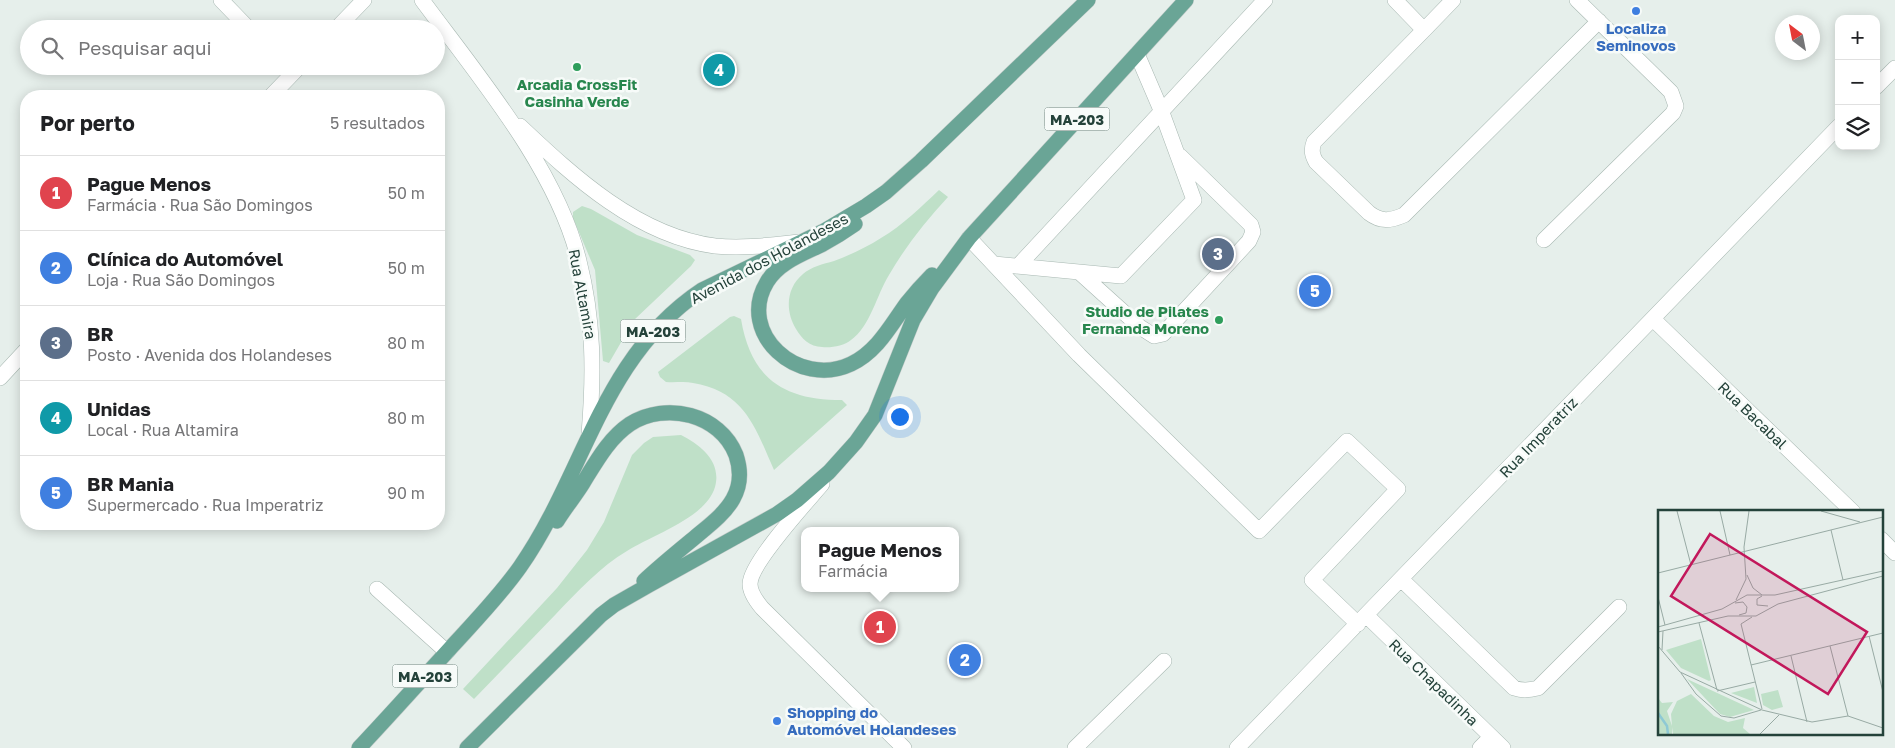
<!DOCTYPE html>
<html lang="pt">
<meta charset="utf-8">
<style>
body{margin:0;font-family:"Golos Text",sans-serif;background:#f2f2f2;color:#202124}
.controls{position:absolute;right:15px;top:15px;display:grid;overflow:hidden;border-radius:10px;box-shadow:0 2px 12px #0003}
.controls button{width:45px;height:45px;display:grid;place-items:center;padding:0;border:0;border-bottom:1px solid #e0e0e0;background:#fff;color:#202124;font:25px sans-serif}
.compass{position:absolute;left:1775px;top:15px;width:45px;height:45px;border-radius:50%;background:#fff;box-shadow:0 2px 12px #0003;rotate:328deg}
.you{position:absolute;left:899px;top:416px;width:18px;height:18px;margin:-12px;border:4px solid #fff;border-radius:50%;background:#1a73e8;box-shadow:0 0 0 8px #1a73e833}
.badge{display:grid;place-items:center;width:32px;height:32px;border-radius:50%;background:#1a73e8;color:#fff;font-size:16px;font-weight:700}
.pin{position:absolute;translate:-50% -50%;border:2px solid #fff;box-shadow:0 1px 5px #0006}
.popup{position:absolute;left:801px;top:527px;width:158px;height:65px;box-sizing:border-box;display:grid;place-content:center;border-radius:10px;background:#fff;filter:drop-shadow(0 1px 4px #0005);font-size:16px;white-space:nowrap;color:#757577}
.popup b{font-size:19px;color:#202124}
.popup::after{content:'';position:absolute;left:50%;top:100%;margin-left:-10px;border:10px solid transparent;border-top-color:#fff}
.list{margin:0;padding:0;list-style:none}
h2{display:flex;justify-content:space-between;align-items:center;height:65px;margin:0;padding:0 20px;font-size:21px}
h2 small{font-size:16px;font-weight:400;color:#757577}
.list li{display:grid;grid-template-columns:32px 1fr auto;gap:15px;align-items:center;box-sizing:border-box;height:75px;padding:0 20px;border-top:1px solid #e0e0e0}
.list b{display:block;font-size:19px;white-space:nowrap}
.list p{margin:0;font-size:16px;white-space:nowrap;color:#757577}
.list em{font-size:16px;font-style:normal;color:#757577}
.icon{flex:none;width:28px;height:28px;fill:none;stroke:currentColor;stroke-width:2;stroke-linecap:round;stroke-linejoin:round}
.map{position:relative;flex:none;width:1895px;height:748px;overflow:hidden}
.search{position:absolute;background:#fff;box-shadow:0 2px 12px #0003;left:20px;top:20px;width:425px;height:55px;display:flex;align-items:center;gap:12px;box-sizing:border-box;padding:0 18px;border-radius:28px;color:#757577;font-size:19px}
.panel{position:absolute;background:#fff;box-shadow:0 2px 12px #0003;left:20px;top:90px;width:425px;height:440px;border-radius:20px}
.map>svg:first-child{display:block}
</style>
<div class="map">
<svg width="1895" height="748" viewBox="0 0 1895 748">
<rect width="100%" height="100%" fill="#e6efeb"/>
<path fill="#bfe0c8" d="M939,190L948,197C926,221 905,247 889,275C877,294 870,327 851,340C844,346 831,348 822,347C810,347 801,338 796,329C785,311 786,288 803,274C811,267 823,264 834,261C850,255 867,247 881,238C903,225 921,207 939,190Z
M582,206L591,209L637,235L690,255L695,260L691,266L634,320L609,363L603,361L595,270L573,218V212Z
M734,316L741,319C751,379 784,400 842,400L847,405L774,470C755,427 745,392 693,383C684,381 675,383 666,382L660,377L658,372L730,317Z
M681,435C701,445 722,462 715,487C706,518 652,535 627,551C600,567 578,591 556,614C529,642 501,671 474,699L463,689L557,588L587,550L604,522L632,455L644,443L653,437Z"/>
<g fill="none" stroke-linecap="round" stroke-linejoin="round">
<g stroke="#a8b8b2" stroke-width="16">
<path id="minor" d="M221,0L249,29
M422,0C478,76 557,169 579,261C594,320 594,374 589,434
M1395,0L1424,30L1453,0
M336,29L364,0
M1424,30L1314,142C1311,150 1312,155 1316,162L1369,213C1381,222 1390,221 1404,215L1599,21
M1876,87L1895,68
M271,96L300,66
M520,126C574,177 638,236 715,246C743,249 771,245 799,242
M969,238L1079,355L1259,531L1347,441L1398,489L1312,580L1358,624
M1544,240L1673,113L1676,106L1671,92L1577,0
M994,264L1121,276L1194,200L1161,110L1137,54
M1018,266L1265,0
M1079,272L1140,327L1154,336L1163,334L1249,241L1253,232L1251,225L1180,156
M1653,319L1853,512
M0,378L26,350
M822,484C807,502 750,563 750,584C750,593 757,602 762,608L904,748
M1881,539L1895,553
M1401,579L1514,688C1523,691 1529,690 1538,688L1619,607
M377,589L447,652
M1366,615L1503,748
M1075,748L1164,661
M1237,748L1839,126
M1480,748L1491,737"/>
</g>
<g stroke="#c2cac8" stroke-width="16">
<path id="major" d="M855,224C845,231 834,238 823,244C803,254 779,262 767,282C736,333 798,389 851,364C877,352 891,325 907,303C915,293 923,284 932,275
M557,521C565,508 575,496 583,483C596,462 609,438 630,424C666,401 720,414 736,455C741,470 741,485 733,499C724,515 707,527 693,539C676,553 660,566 644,581
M359,748C392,713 424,677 456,642C478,618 501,594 520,567C585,474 601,357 702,290L824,231L866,206L886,192L921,161L1088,0
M467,748L601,615L614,605L649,585L777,514L797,500L829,472L856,442L875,415L913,320L932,288L969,238L1186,0"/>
</g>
<use href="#minor" stroke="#fff" stroke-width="15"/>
<use href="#major" stroke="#6aa596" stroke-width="15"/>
</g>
<g fill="#3f7fe0" stroke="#f7fbf9" stroke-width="2">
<circle cx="1636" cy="11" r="5"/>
<circle cx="777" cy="721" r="5"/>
</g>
<g fill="#2e9e5b" stroke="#f7fbf9" stroke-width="2">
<circle cx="577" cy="67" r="5"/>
<circle cx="1219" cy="320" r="5"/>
</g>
<g text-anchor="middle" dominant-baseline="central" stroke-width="5" stroke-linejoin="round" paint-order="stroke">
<g fill="#f7fbf9" stroke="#637a73" stroke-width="1">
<rect x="1044.5" y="107.5" width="65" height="23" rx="4"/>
<rect x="620.5" y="319.5" width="65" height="23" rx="4"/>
<rect x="392.5" y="664.5" width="65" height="23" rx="4"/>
</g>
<g font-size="14" font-weight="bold" fill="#24423a">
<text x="1077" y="119">MA-203</text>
<text x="653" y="331">MA-203</text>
<text x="425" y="676">MA-203</text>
</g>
<g font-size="15" font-weight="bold" fill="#366cbe" stroke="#f7fbf9">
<text x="1636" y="28">Localiza<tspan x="1636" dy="17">Seminovos</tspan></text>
<text x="787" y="712" text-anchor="start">Shopping do<tspan x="787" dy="17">Automóvel Holandeses</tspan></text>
</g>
<g font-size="15" font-weight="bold" fill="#27864d" stroke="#f7fbf9">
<text x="577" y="84">Arcadia CrossFit<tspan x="577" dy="17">Casinha Verde</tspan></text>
<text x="1209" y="311" text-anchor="end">Studio de Pilates<tspan x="1209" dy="17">Fernanda Moreno</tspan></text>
</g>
<g font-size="15" fill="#24423a" stroke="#f7fbf9">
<text transform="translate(769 258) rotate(-28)">Avenida dos Holandeses</text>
<text transform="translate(583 294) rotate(79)">Rua Altamira</text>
<text transform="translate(1753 415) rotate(44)">Rua Bacabal</text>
<text transform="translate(1538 437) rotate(-46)">Rua Imperatriz</text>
<text transform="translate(1434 682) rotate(44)">Rua Chapadinha</text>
</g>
</g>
<g transform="translate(1658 510)">
<rect width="225" height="225" fill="#e6efeb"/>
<path d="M43,129L53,170L51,171L23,158L8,140ZM29,169L96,200L72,207L62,204ZM96,177L99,193L73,183ZM120,180L125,197L114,200L105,195L103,184ZM33,184L56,206L70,212L87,208L85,218L92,224H15L14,217V224H0V188L4,193L15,192L9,201L14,216L13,204L19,191Z" fill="#bfe0c8"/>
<path fill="none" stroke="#8ec9d4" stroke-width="2.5" d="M0,203L9,216L10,224"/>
<path fill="none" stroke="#98aaa4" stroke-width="1" d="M19,1L33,55M62,1L72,45M163,1L202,12M173,20L185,70M0,63L225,7M89,65L95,78L104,85M104,86L99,89V95L110,96M0,87L7,115M78,90L88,69L86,37L91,1M77,93L85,92L89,97L88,103L81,105M94,107L83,114L104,199M41,113L59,180M0,117L64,99L89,85H117L225,61M0,122L70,106H98L120,94L225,66M211,126L225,182M0,136L22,162L104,200L154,212L190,206L225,218M172,136L190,206M4,140L5,121M133,146L149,212M93,155L225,123M23,163L38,184L63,206L76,208L103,200M59,181L97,172M102,224L121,205"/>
<path fill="#c2185b" fill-opacity="0.15" stroke="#c2185b" stroke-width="2.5" d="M52,24L209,122L170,184L13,86Z"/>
<rect width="225" height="225" fill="none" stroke="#24423a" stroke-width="2.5"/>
</g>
</svg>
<div class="controls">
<button>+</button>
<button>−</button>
<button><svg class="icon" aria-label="layers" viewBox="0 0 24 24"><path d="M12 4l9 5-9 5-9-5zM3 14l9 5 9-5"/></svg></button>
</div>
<svg class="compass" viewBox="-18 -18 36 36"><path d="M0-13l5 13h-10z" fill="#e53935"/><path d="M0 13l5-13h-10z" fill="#757577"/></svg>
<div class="you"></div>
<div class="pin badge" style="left:880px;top:627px;background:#e0444e">1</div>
<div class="popup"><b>Pague Menos</b>Farmácia</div>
<div class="pin badge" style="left:965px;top:660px;background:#3f7fe0">2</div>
<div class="pin badge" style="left:1218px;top:254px;background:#5c6f8a">3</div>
<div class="pin badge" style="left:719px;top:70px;background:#0f9aa8">4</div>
<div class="pin badge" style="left:1315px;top:291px;background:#3f7fe0">5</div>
<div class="search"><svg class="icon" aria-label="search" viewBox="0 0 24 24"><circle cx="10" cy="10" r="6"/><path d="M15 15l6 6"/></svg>Pesquisar aqui</div>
<section class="panel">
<h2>Por perto<small>5 resultados</small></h2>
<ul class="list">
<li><span class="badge" style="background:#e0444e">1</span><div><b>Pague Menos</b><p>Farmácia · Rua São Domingos</p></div><em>50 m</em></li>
<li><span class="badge" style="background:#3f7fe0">2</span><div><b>Clínica do Automóvel</b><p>Loja · Rua São Domingos</p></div><em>50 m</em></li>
<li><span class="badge" style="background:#5c6f8a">3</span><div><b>BR</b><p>Posto · Avenida dos Holandeses</p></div><em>80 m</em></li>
<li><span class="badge" style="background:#0f9aa8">4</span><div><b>Unidas</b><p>Local · Rua Altamira</p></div><em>80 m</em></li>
<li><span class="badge" style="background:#3f7fe0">5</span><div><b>BR Mania</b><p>Supermercado · Rua Imperatriz</p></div><em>90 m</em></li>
</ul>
</section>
</div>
